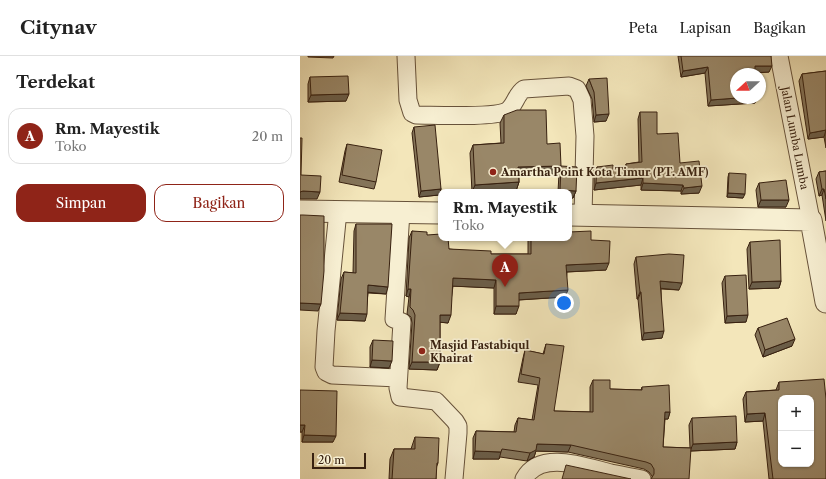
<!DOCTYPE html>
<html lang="id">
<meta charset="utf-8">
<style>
body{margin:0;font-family:"Libre Caslon Text",serif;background:#f6f6f6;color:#222}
.controls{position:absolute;right:12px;bottom:12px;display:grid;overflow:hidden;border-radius:8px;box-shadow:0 1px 3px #0004}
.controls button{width:36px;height:36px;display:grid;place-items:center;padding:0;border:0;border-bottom:1px solid #e0e0e0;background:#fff;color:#222;font:20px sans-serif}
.compass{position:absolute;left:430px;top:12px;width:36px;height:36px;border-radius:50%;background:#fff;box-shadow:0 1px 3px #0004;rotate:249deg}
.scale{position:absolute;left:12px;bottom:10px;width:54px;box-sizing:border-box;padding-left:4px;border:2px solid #382110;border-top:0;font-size:11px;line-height:14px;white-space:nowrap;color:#382110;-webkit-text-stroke:3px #f7efd2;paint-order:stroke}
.you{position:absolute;left:264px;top:247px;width:14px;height:14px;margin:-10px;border:3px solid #fff;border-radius:50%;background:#1a73e8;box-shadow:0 0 0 6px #1a73e833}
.badge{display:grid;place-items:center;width:26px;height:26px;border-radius:50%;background:#8f2418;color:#fff;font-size:13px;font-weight:700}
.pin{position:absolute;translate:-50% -33px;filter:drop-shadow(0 1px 2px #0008)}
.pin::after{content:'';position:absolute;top:21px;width:14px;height:12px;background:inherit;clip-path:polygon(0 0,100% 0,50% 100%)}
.popup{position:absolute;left:138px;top:133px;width:134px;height:52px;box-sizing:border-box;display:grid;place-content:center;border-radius:8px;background:#fff;filter:drop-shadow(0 1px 3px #0005);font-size:13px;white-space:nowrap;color:#767676}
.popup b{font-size:15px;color:#222}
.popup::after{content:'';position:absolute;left:50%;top:100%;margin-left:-8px;border:8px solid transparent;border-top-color:#fff}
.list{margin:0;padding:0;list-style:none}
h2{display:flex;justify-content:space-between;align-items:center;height:52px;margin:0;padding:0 16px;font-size:17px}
h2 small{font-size:13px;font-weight:400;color:#767676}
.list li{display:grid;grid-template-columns:26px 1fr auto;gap:12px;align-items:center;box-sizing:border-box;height:56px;margin:0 8px 8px;padding:0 8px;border:1px solid #e0e0e0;border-radius:12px}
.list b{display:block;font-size:15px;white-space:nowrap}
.list p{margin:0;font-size:13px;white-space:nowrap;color:#767676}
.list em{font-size:13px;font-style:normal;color:#767676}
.actions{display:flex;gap:8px;padding:12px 16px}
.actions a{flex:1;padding:9px 0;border:1px solid #8f2418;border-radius:12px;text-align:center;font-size:14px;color:#8f2418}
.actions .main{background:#8f2418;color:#fff}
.map{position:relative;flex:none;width:526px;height:423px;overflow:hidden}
header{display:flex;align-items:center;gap:24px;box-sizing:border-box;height:56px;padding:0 20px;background:#fff;border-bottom:1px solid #e0e0e0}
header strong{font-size:19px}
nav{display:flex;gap:22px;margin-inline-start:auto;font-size:14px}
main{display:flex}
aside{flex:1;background:#fff}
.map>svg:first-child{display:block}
</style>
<header>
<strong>Citynav</strong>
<nav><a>Peta</a><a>Lapisan</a><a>Bagikan</a></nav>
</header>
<main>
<aside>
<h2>Terdekat<small></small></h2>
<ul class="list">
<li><span class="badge">A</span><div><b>Rm. Mayestik</b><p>Toko</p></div><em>20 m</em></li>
</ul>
<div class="actions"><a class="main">Simpan</a><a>Bagikan</a></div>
</aside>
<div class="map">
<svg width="526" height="423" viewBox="0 0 526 423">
<rect width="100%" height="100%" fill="#f3e6ba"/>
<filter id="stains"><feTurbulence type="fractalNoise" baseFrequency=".005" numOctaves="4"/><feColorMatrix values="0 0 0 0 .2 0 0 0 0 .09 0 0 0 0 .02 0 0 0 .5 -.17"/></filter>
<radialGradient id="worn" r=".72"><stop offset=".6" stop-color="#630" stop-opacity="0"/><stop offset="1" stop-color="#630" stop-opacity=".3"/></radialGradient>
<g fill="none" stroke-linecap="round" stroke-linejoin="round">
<g stroke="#67523a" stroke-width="19">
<path id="minor" d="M106,0L108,44L112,57L116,59C134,59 194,62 207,55C215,50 216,38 224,33L269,30L277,33L282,44L285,80L283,159
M479,0L511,164
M38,155L26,275L24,311L26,316L32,319L98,322
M101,156L94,263L102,266L98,332L100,341L136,345L155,365L158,370V377L154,423
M224,423C240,393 286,411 311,417C321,419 331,421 342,423"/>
</g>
<g stroke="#67523a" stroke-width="23">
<path id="tertiary" d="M0,155L141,157
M269,159L511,164L526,246"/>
</g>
<use href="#minor" stroke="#f7efd2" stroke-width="17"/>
<use href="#tertiary" stroke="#f7efd2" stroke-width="21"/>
</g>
<path fill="#847459" stroke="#382110" d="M378,0H471L469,16L455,17L436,42H457L455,47L408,50L405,17L381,21Z
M526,15V92L524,81L508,83L499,25L502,18Z
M10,21L46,45L8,46V28Z
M289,23L306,65L294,66L292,43L286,30Z
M340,56L380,107L399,137L381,138V135L341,134V129L294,134V118L297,111L313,114H324L326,108L339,106L338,63Z
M204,59L247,88L258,118L219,119V126L216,135L193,136H172L170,97L173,89L201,87L200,67Z
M114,71L141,133L139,139L119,141L112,77Z
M47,88L76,126L74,133L39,126L45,95Z
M261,110L276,135L273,142H269V136H258L259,117Z
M526,115V165L522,139L519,140L516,123L519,116Z
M429,117L443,142L427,141L428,121Z
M459,127L486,151H458L456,134Z
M56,168L86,238L68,237L65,265L37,264L41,223L44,216L53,217L54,175Z
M112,175L127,179L149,193L191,198H228V182H269L291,184L306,214L267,216L265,241L219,244L216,258H194V232L153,230L148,267L140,266V306L137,314L109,313L112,267L111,261L107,258L109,241L106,240L109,182Z
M450,186L481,225L479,232L449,233L447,193Z
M336,201L379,234L361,233L362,282L342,284L338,243H337L334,208Z
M425,220L446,266L425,267L422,227Z
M458,272L492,290L463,301L455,279Z
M73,284L89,312L70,311V291Z
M246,288L254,355L290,356V331L293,324L310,333L341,334L342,331L370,356L368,363H365L363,391L390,392L389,369L392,362L437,386L435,393L391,395L352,423V420L349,416L344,413L268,396L236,395L234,401L227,405L200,401L199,403H173V382L176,375L214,376L215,369L218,362L232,364L238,329L218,326L223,302L225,294L243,298Z
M479,326L526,423H469L463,365L445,366L443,343L446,336L476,334Z
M0,334L33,386H2V376H0Z
M115,381L138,407L136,412V423H89L90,403L94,393H111Z"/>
<path fill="#6b5e49" stroke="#382110" d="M8,0H34L33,2L8,1Z
M455,10H472L469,16L452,17Z
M408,11L405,17L381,21L383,15Z
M49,38L46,45L8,46L11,39Z
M437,42H457L455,47L408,50L411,44Z
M309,58L306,65L294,66L296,59Z
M526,74L524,81L508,83L510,77Z
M261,110L258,118L215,119L218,111Z
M343,122L341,129L294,134L296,127Z
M219,126L216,135L193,136H172L175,129Z
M343,127L383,129L381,135L341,134Z
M402,130L399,137L381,138L384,132Z
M141,133L139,139L119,141L121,135Z
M522,133H524L522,139L519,140Z
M260,134L276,135L273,142H269V136H260Z
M3,135L20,136L17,143H0V136Z
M428,137L445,138L443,142L427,141Z
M461,144H489L486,151H458Z
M309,207L306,214L264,216L266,209Z
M153,222L196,224L194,232L150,230Z
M360,225L382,227L379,234L358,232Z
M481,225L479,232L449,233L452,226Z
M68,229L88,231L86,238L66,236Z
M108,233H111L109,241L106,240Z
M268,234L265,241L216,244L219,237Z
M340,236H341L338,243H337Z
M0,247L21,248L18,255L0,254Z
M196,250H219L216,258H194Z
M40,257L67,258L65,265L37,264Z
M140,259H151L148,267L138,266Z
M448,259L446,266L425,267L427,260Z
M364,275L362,282L342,284L344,277Z
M495,283L492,290L463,301L465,294Z
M72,304L92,305L89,312L70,311Z
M112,306H140L137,314L109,313Z
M365,356H370L368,363H362Z
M465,357L463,365L445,366L447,358Z
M0,369H5L2,376H0Z
M4,379L36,380L33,386H2Z
M437,386L435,393L390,395L393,388Z
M237,388L271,389L268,396L236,395L234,401L227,405L230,397Z
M175,395L201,396L199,403H173Z"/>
<path fill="#998768" stroke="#382110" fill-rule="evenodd" d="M381,0H471L472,10H455V18H436V42H437L411,44L408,11L383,15Z
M526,15V74L510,77L502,18Z
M48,20L49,38L11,39L10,21Z
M307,22L309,58L296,59L294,36L289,23Z
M217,54H246L247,88L260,87L261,110L218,111L219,126L175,129L173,89L204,87V59Z
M340,56H357V78L378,77L380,107L399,105L402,130L384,132L383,129L343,127V122L296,127L297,111L313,109V114L327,115L326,108L342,106Z
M135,69L141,133L121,135L114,71Z
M0,82H2L1,119L21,120L20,136L3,135L0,136Z
M47,88L82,94L76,126L42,119Z
M261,110L277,111L276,135L260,134Z
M526,115V143L524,133H522L519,116Z
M429,117L446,118L445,138L428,137Z
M486,124L489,144H461L459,127Z
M0,159H3L24,160V215L21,248L0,247Z
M56,168H92L88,231L68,229L67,258L40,257L44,216L56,217Z
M112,175L127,176V179L141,178V182H148L149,193L191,195V198H231V182H269V176L291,175V184L310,185L309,207L266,209L268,234L219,237V250H196V224L153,222L151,259H140V306H112L115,259L113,254L110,251L111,233H108Z
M480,184L481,225L452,226L450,186Z
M369,198L384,199L382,227L360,225L364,275L344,277L341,236H340L336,201Z
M446,219L448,259L427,260L425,220Z
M487,262L495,283L465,294L458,272Z
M73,284L93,285L92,305L72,304Z
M246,288L264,290L254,355L293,356V324H310V333L342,334V331L369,329L370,356H365L363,391L391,392L389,423H351L354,418V413L351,408L346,406L271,389L237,388L236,394L230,397L202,393L201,396L175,395L176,375L216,376L218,362L234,364L240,322L221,318L225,294L244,298Z
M524,323L526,343V423H473L465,357L447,358L446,336L479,334V326ZM481,342H511V408H481Z
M0,334L37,335L36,380L4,379L5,369H0Z
M436,360L437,386L393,388L392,362Z
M115,381L139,382L138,407H137L136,423H92L94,393H115Z
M266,409L331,423H262Z"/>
<g fill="#8f2418" stroke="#f7efd2" stroke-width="1.5">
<circle cx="193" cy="116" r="4"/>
<circle cx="122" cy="295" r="4"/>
</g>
<g text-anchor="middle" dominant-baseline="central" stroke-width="3.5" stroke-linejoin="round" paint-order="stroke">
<g font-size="11" fill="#382110" stroke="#f7efd2">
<text transform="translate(495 82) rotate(79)">Jalan Lumba Lumba</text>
</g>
<g font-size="11" font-weight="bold" fill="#382110" stroke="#f7efd2" text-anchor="start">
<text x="201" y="116">Amartha Point Kota Timur (PT. AMF)</text>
<text x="130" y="289">Masjid Fastabiqul<tspan x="130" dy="13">Khairat</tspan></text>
</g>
</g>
<rect width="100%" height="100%" filter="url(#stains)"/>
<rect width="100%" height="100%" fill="url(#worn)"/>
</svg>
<div class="controls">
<button>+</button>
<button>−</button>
</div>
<svg class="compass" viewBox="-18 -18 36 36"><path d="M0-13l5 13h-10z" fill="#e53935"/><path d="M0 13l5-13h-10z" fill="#767676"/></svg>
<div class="scale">20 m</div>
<div class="you"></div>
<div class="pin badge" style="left:205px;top:231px">A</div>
<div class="popup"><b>Rm. Mayestik</b>Toko</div>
</div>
</main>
